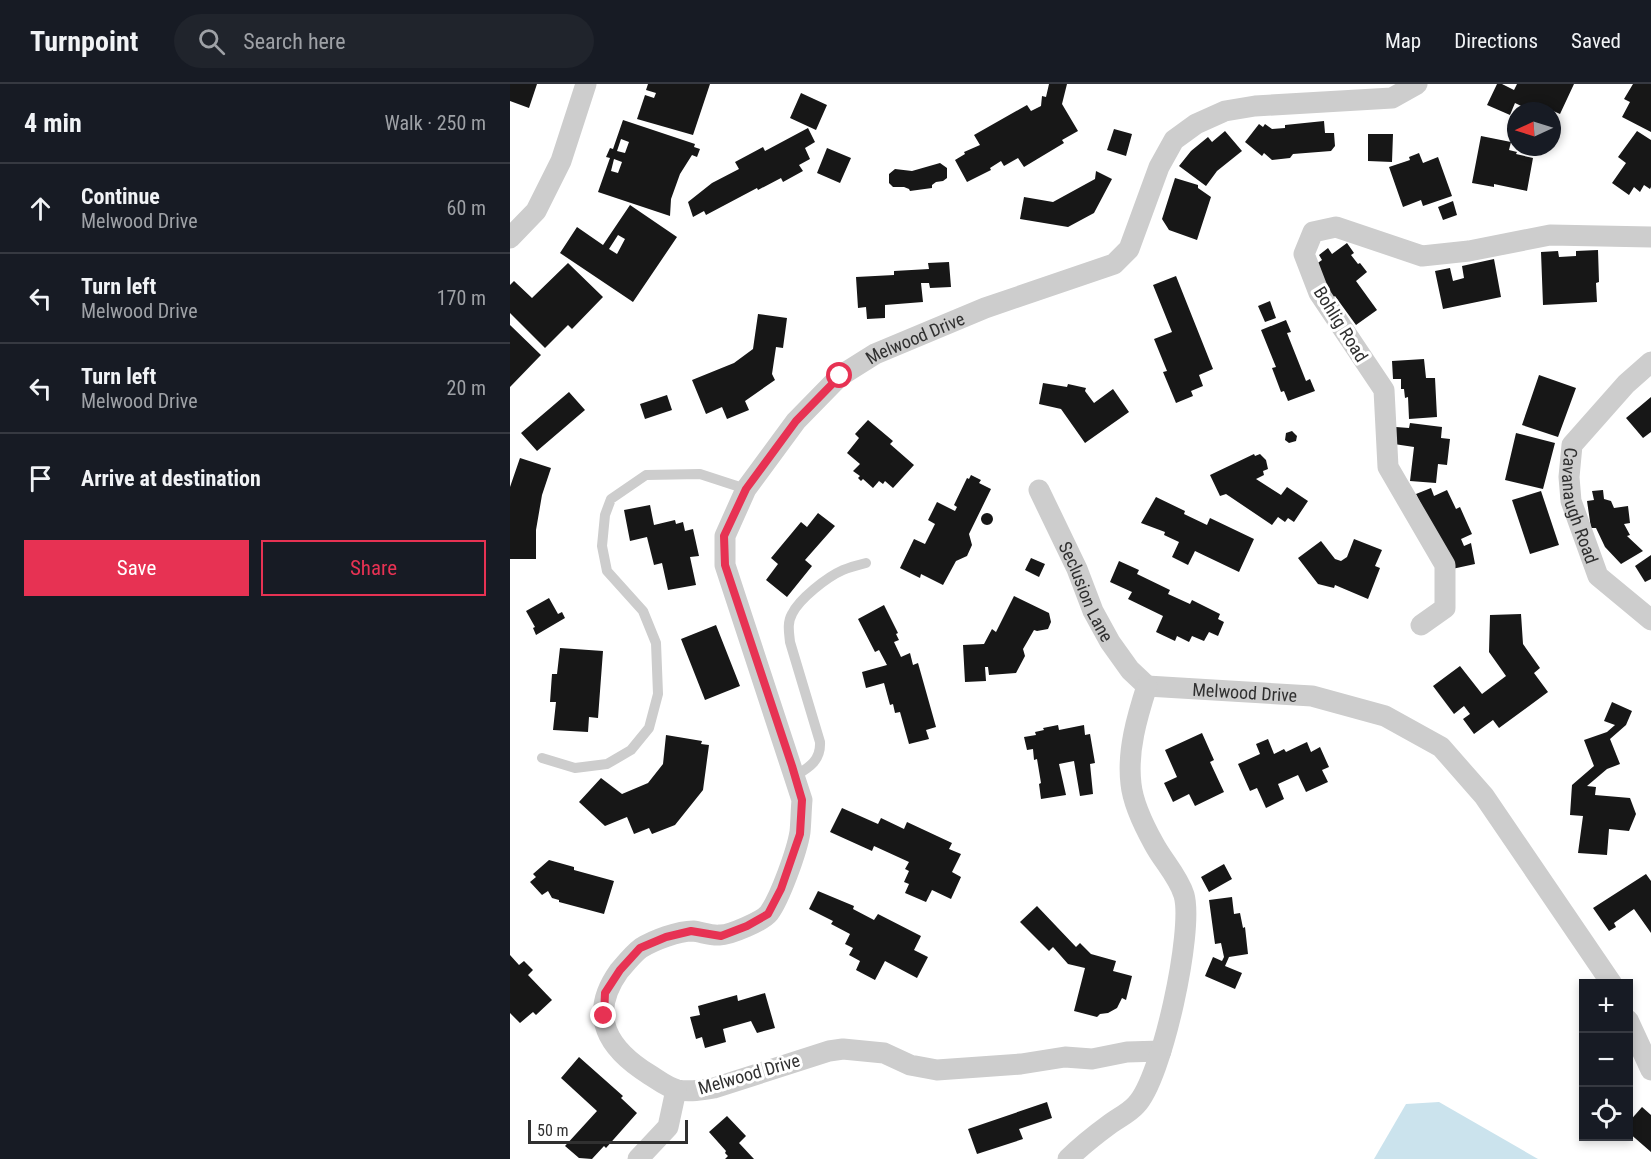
<!DOCTYPE html>
<meta charset="utf-8">
<style>
body{margin:0;font-family:"Roboto Condensed",sans-serif;background:#20242c;color:#f1f3f6}
.controls{position:absolute;right:18px;bottom:18px;display:grid;overflow:hidden;border-radius:0px;box-shadow:0 3px 9px #0003}
.controls button{width:54px;height:54px;display:grid;place-items:center;padding:0;border:0;border-bottom:2px solid #363941;background:#171b24;color:#f1f3f6;font:30px sans-serif}
.compass{position:absolute;left:997px;top:18px;width:54px;height:54px;border-radius:50%;background:#171b24;box-shadow:0 3px 9px #0003;rotate:266deg}
.scale{position:absolute;left:18px;bottom:15px;width:160px;box-sizing:border-box;padding-left:6px;border:3px solid #303030;border-top:0;font-size:16px;line-height:21px;white-space:nowrap;color:#303030;-webkit-text-stroke:4px #fff;paint-order:stroke}
.stop{position:absolute;width:18px;height:18px;margin:-14px;border:4px solid #e73253;border-radius:50%;background:#fff}
.stop.end{background:#e73253;border-color:#fff;box-shadow:0 2px 6px #0008}
.list{margin:0;padding:0;list-style:none}
h2{display:flex;justify-content:space-between;align-items:center;height:78px;margin:0;padding:0 24px;font-size:26px}
h2 small{font-size:20px;font-weight:400;color:#9ea1a6}
.list li{display:grid;grid-template-columns:39px 1fr auto;gap:18px;align-items:center;box-sizing:border-box;height:90px;padding:0 24px;border-top:2px solid #363941}
.list b{display:block;font-size:22px;white-space:nowrap}
.list p{margin:0;font-size:20px;white-space:nowrap;color:#9ea1a6}
.list em{font-size:20px;font-style:normal;color:#9ea1a6}
.actions{display:flex;gap:12px;padding:18px 24px}
.actions a{flex:1;padding:14px 0;border:2px solid #e73253;border-radius:0px;text-align:center;font-size:21px;color:#e73253}
.actions .main{background:#e73253;color:#fff}
.icon{flex:none;width:33px;height:33px;fill:none;stroke:currentColor;stroke-width:2;stroke-linecap:round;stroke-linejoin:round}
.map{position:relative;flex:none;width:1141px;height:1075px;overflow:hidden}
header{display:flex;align-items:center;gap:36px;box-sizing:border-box;height:84px;padding:0 30px;background:#171b24;border-bottom:2px solid #363941}
header strong{font-size:28px}
nav{display:flex;gap:33px;margin-inline-start:auto;font-size:21px}
.search{width:420px;height:54px;background:#20242c;display:flex;align-items:center;gap:15px;box-sizing:border-box;padding:0 21px;border-radius:33px;color:#9ea1a6;font-size:22px}
main{display:flex}
aside{flex:1;background:#171b24}
.map>svg:first-child{display:block}
</style>
<header>
<strong>Turnpoint</strong>
<div class="search"><svg class="icon" aria-label="search" viewBox="0 0 24 24"><circle cx="10" cy="10" r="6"/><path d="M15 15l6 6"/></svg>Search here</div>
<nav><a>Map</a><a>Directions</a><a>Saved</a></nav>
</header>
<main>
<aside>
<h2>4 min<small>Walk · 250 m</small></h2>
<ul class="list">
<li><svg class="icon" aria-label="ahead" viewBox="0 0 24 24"><path d="M12 20V5M6 11l6-6 6 6"/></svg><div><b>Continue</b><p>Melwood Drive</p></div><em>60 m</em></li>
<li><svg class="icon" aria-label="left" viewBox="0 0 24 24"><path d="M17 20v-9H6M10 6l-5 5 5 5"/></svg><div><b>Turn left</b><p>Melwood Drive</p></div><em>170 m</em></li>
<li><svg class="icon" aria-label="left" viewBox="0 0 24 24"><path d="M17 20v-9H6M10 6l-5 5 5 5"/></svg><div><b>Turn left</b><p>Melwood Drive</p></div><em>20 m</em></li>
<li><svg class="icon" aria-label="arrive" viewBox="0 0 24 24"><path d="M6 21V4h12l-3 4 3 4H6"/></svg><div><b>Arrive at destination</b></div></li>
</ul>
<div class="actions"><a class="main">Save</a><a>Share</a></div>
</aside>
<div class="map">
<svg width="1141" height="1075" viewBox="0 0 1141 1075">
<rect width="100%" height="100%" fill="#fff"/>
<path fill="#cbe3ed" d="M929,1018L1028,1075H864L896,1020Z"/>
<path fill="#171717" fill-rule="evenodd" d="M0,0H27L19,24L0,17Z
M138,0H200L183,51L127,35L135,11L144,14L146,9L136,6Z
M539,0H557L552,20L568,47L552,56L554,59L514,83L508,74L494,82L491,77L480,84L481,86L457,98L445,76L455,70L454,68L470,61L464,51L517,21L521,27L531,22L532,12L536,13Z
M987,0H992L1004,6L1007,0H1064L1050,30L1030,21L1026,27H1022L1005,19L1000,31L977,21Z
M1123,0H1141V48L1112,33L1120,18L1114,15Z
M291,9L317,21L306,46L280,34Z
M113,36L185,60L184,63L190,65L187,73L182,71L170,90L161,115L160,132L88,108L100,74L96,73L100,64L103,65ZM111,55L119,58L115,69L107,67ZM104,75L112,78L108,89L101,87Z
M814,37L815,49H824L825,62L821,67L783,70L780,74L762,76L754,69L752,72L735,58L749,40L753,43L755,40L762,45L775,44V41Z
M298,44L305,58L295,64L300,75L289,81L293,87L273,98L271,94L248,106L247,104L196,131L194,127L183,133L178,118L202,99L229,85L225,78L253,63L255,67Z
M604,45L622,50L616,72L597,66Z
M715,47L732,67L707,87L696,102L669,82L681,67L698,53L702,58Z
M1127,47L1141,56V103L1140,105L1134,101L1130,108L1124,103L1119,111L1102,99L1116,79L1108,73Z
M858,50H883L882,78L858,77Z
M971,52L1001,58L999,66L1007,68L1006,70L1023,74L1017,107L984,100V103L962,99Z
M317,64L341,74L330,99L307,89Z
M909,69L913,79L928,73L942,112L913,122L911,116L893,123L879,83L900,76L899,73Z
M430,79L437,84V94L433,97L426,98L422,101V104L400,107L399,105L394,103H383L379,99V90L385,85L402,87Z
M586,87L602,95L584,129L558,143L510,135L514,113L543,118L585,95Z
M665,94L688,101V104L701,113L687,156L659,146L652,135Z
M943,117L947,131L933,136L928,123Z
M120,121L167,153L123,218L50,169L67,143L93,161ZM108,151L115,155L107,170L99,165Z
M837,159L844,169L841,171L848,180L850,179L857,188L846,197L867,226L846,241L825,212L820,216L802,183L812,176L809,171L818,164L822,170Z
M1088,166L1089,198L1086,199L1087,218L1033,221L1031,168L1048,167L1049,173L1066,172V167Z
M984,175L991,213L933,225L925,187L940,184L943,197L954,194L952,182Z
M439,178L441,203L420,204L419,199H411L413,218L375,221V234L357,235L356,223L348,224L346,193L384,191V187L419,185L418,179Z
M58,179L93,213L62,245L58,241L35,264L0,229V201L4,197L22,214Z
M666,192L703,285L689,291L693,302L681,307L683,312L666,319L653,288L657,287L644,255L662,248L643,201Z
M760,217L766,234L755,238L748,222Z
M248,230L277,234L273,264L266,263L262,290L265,296L235,317L239,326L217,335L212,323L196,330L182,296L224,279L243,265Z
M776,236L781,248L777,249L796,297L800,295L805,307L778,317L774,307L771,308L762,284L766,283L751,246Z
M0,241L31,271L0,303Z
M914,275L916,294H925L927,333L899,335L898,313L895,314L894,305H891V295H883L882,277Z
M1029,291L1066,304L1048,353L1012,341Z
M533,299L557,303L558,300L576,304L575,307L584,319L603,305L619,328L575,359L551,325L529,320Z
M59,308L75,326L27,367L11,349Z
M157,311L162,326L135,335L130,320Z
M1141,313V348L1133,354L1116,334Z
M358,336L383,357L380,360L404,381L383,404L375,397L373,400L369,397L363,404L353,395L351,397L348,394L350,392L343,387L350,380L337,369L349,354L345,350Z
M900,339L932,343L931,354L940,355L937,381L928,380L926,399L900,397L904,363L884,360L886,343L899,344Z
M782,347L787,352L786,357L779,359L775,356L776,349Z
M1006,349L1045,359L1033,405L995,396Z
M744,370L745,372L750,370L756,376L758,385L753,387L754,391L746,395L771,411L777,403L798,417L784,438L778,434L775,438L768,433L762,441L716,410L710,412L700,391Z
M10,374L41,384L32,411L26,446V475H0V403Z
M461,391L471,396L469,399L481,405L459,450L462,461L457,472L446,477L433,501L411,490L410,494L390,484L404,455L415,460L425,440L418,436L427,418L445,427L447,423L444,421L457,394L459,395Z
M921,404L924,412L937,406L946,425L950,423L962,450L951,455L954,462L961,459L965,480L942,485L906,410Z
M1093,406L1094,415L1101,417L1104,424L1118,422L1120,439L1114,440L1120,451L1117,452L1133,467L1111,480L1095,463L1086,444H1081L1077,417L1084,416L1082,407Z
M1031,407L1049,461L1020,470L1002,416Z
M646,413L675,427L674,430L697,441L700,434L744,455L729,488L685,467L678,481L662,473L669,458L654,451L655,448L631,439Z
M140,421L144,441L165,436L166,440L173,438L175,447L183,445L189,472L180,473L186,501L158,506L152,479L144,481L137,453L120,457L114,426Z
M471 435a6 6 0 1 1 12 0a6 6 0 1 1-12 0Z
M308,429L325,442L295,476L302,482L277,513L256,496L268,480L261,474L291,438L297,443Z
M844,455L872,466L865,482L870,484L858,515L825,501L824,504L808,500L788,474L811,457L825,475L831,477L837,473Z
M1141,471V495L1135,498L1125,482Z
M521,474L535,480L529,493L515,486Z
M609,477L629,486L627,490L660,506L658,510L680,520L682,516L710,530L708,535L714,538L708,552L699,548L694,557L682,552L679,558L667,552L665,557L646,548L653,532L618,515L622,508L600,498Z
M504,512L539,529L541,538L538,545L527,547L524,546L513,565L515,572L506,589L479,591L478,583H475L476,597L455,598L453,561L474,560L482,545L486,548Z
M39,514L48,530L52,528L55,534L26,551L23,544L25,543L16,527Z
M374,521L388,549L386,550L389,556L384,558L391,573L400,569L403,581L408,579L426,643L416,646L419,655L399,660L390,628L385,629L383,620L380,621L374,599L356,604L352,588L377,581L369,566L365,568L348,535Z
M1011,530L1013,560L1030,584L1024,589L1038,608L989,644L983,636L964,650L953,635L960,630L954,622L944,630L923,602L950,582L972,610L996,592L979,568L980,531Z
M206,541L230,602L195,616L171,555Z
M50,564L93,567L88,634L79,633L78,648L43,646L46,618H40L42,590H47Z
M1102,618L1122,627L1116,641L1100,655L1110,680L1097,685L1077,702L1086,703L1085,711L1120,714L1126,730L1119,747L1099,745L1097,771L1068,769L1073,732L1060,731L1062,701L1084,682L1074,656L1097,648L1105,641L1094,637Z
M548,641L549,646L574,641L575,651L580,650L585,679L580,680L583,710L570,712L564,677L549,680L556,711L531,715L529,700L531,699L527,675L524,676L523,665L517,666L514,653L526,651L525,648L534,646L533,644Z
M692,649L704,676L700,678L714,708L685,722L679,710L663,718L654,699L667,693L655,666Z
M156,651L192,657L191,660L199,661L193,706L165,741L142,750L139,744L124,750L117,733L95,742L69,718L91,694L112,710L138,699L153,680Z
M758,655L764,670L774,665L776,668L797,658L801,668L810,663L819,683L812,686L818,698L796,708L788,691L768,700L774,715L756,724L747,704L740,707L728,680L750,670L746,660Z
M332,724L368,740L371,734L394,745L397,738L442,759L439,765L451,770L442,788L451,793L441,815L422,806L416,818L395,809L399,800L394,798L399,787L395,785L399,778L364,762L362,767L320,748Z
M39,776L64,783V786L104,797L94,830L49,818V816L42,814L38,807L32,811L20,798L26,793L23,790Z
M714,780L722,795L699,808L691,793Z
M1136,790L1141,797V849L1124,825L1104,839L1106,843L1099,847L1083,824Z
M308,807L344,822L343,825L364,836L368,830L411,852L404,866L418,873L407,894L375,877L365,896L346,886L350,877L339,871L343,864L335,860L340,850L321,840L323,837L299,825Z
M722,813L724,830L730,829L733,844L735,843L738,870L719,873L715,882L732,889L725,905L695,892L703,873L712,877L714,873L711,859L705,860L699,816Z
M527,822L566,863L570,859L581,870L606,877L603,887L622,892L616,916L612,914L607,924L598,929L590,930L587,933L564,927L575,884L558,880L543,863L539,867L510,838Z
M0,871L9,881L14,877L23,886L18,891L42,916L26,931L23,928L10,939L0,929Z
M255,909L265,944L247,949L241,937L213,945L216,958L195,964L192,953L186,955L180,933L190,931L188,922L227,911L228,917Z
M69,973L113,1012L111,1014L127,1029L96,1064L94,1062L82,1075L69,1074L55,1062L87,1027L51,994Z
M537,1018L542,1034L509,1045L513,1055L467,1070L458,1045Z
M1132,1023L1141,1031V1068L1118,1048V1039Z
M217,1032L236,1052L229,1059L244,1075H215L218,1072L215,1069L216,1067L199,1048Z"/>
<g fill="none" stroke-linecap="round" stroke-linejoin="round">
<path stroke="#cdcdcd" stroke-width="10" d="M32,674L65,684L97,680L121,666L139,644L148,610L146,559L133,527L97,487L92,462L95,431L101,415L136,391L190,390L236,405
M285,692C300,683 311,676 310,658L280,558C279,548 277,539 282,530C289,515 317,493 333,486C340,483 348,481 356,479"/>
<g stroke="#cdcdcd" stroke-width="21">
<path d="M0,154L26,127L51,77L76,0"/>
<path id="s1" d="M1141,278L1116,300L1062,361L1059,393L1061,417L1088,492L1141,536"/>
<path id="s2" d="M529,406L567,485L583,527L600,558L620,586L637,602"/>
<path d="M911,541L935,524V481L878,383L874,306L809,209L794,170L803,148L826,143L912,172L959,167L1040,151L1141,153"/>
<path id="s3" d="M637,602L802,612L875,632L931,663L974,712L1102,900"/>
<path d="M1118,936L1141,986"/>
<path id="s4" d="M651,967L617,968L582,975L555,973L511,980L427,986L400,981L374,969L333,965L319,967L204,1004C192,1006 180,1008 168,1006C158,1004 148,996 140,991C98,965 77,932 109,887C115,880 124,869 131,864C144,856 168,847 183,847C192,848 201,852 210,851C220,851 253,837 259,829C270,814 287,767 290,748C291,738 291,727 292,716L215,481V452L236,405L286,337L330,292L365,270L475,224L604,180L619,165L649,83L664,56L686,40L715,27L745,22L882,14L907,0"/>
<path d="M128,1075L158,1043L166,1006"/>
<path d="M558,1075C571,1062 585,1051 600,1040C608,1034 619,1029 626,1021C652,995 684,846 674,811C668,792 653,777 644,760C634,742 623,720 621,700C617,667 627,633 637,602"/>
</g>
</g>
<g fill="none" stroke-linecap="round" stroke-linejoin="round">
<path stroke="#e73253" stroke-width="8" d="M94,932L95,909L110,886L130,864L156,853L181,847L211,852L237,842L258,830L271,805L290,750L292,716L282,682L215,481L214,452L236,405L286,337L330,292"/>
</g>
<g text-anchor="middle" dominant-baseline="central" stroke-width="6" stroke-linejoin="round" paint-order="stroke">
<g font-size="18" fill="#303030" stroke="#fff">
<text transform="translate(831 240) rotate(58)">Bohlig Road</text>
<text stroke="none"><textPath href="#s4" startOffset="1500">Melwood Drive</textPath></text>
<text stroke="none"><textPath href="#s1" startOffset="177">Cavanaugh Road</textPath></text>
<text stroke="none"><textPath href="#s2" startOffset="112">Seclusion Lane</textPath></text>
<text stroke="none"><textPath href="#s3" startOffset="98">Melwood Drive</textPath></text>
<text transform="translate(239 990) rotate(-16)">Melwood Drive</text>
</g>
</g>
</svg>
<div class="controls">
<button>+</button>
<button>−</button>
<button><svg class="icon" aria-label="locate" viewBox="0 0 24 24"><circle cx="12" cy="12" r="6"/><path d="M12 2v4M12 18v4M2 12h4M18 12h4"/></svg></button>
</div>
<svg class="compass" viewBox="-18 -18 36 36"><path d="M0-13l5 13h-10z" fill="#e53935"/><path d="M0 13l5-13h-10z" fill="#9ea1a6"/></svg>
<div class="scale">50 m</div>
<div class="stop" style="left:330px;top:292px"></div>
<div class="stop end" style="left:94px;top:932px"></div>
</div>
</main>
